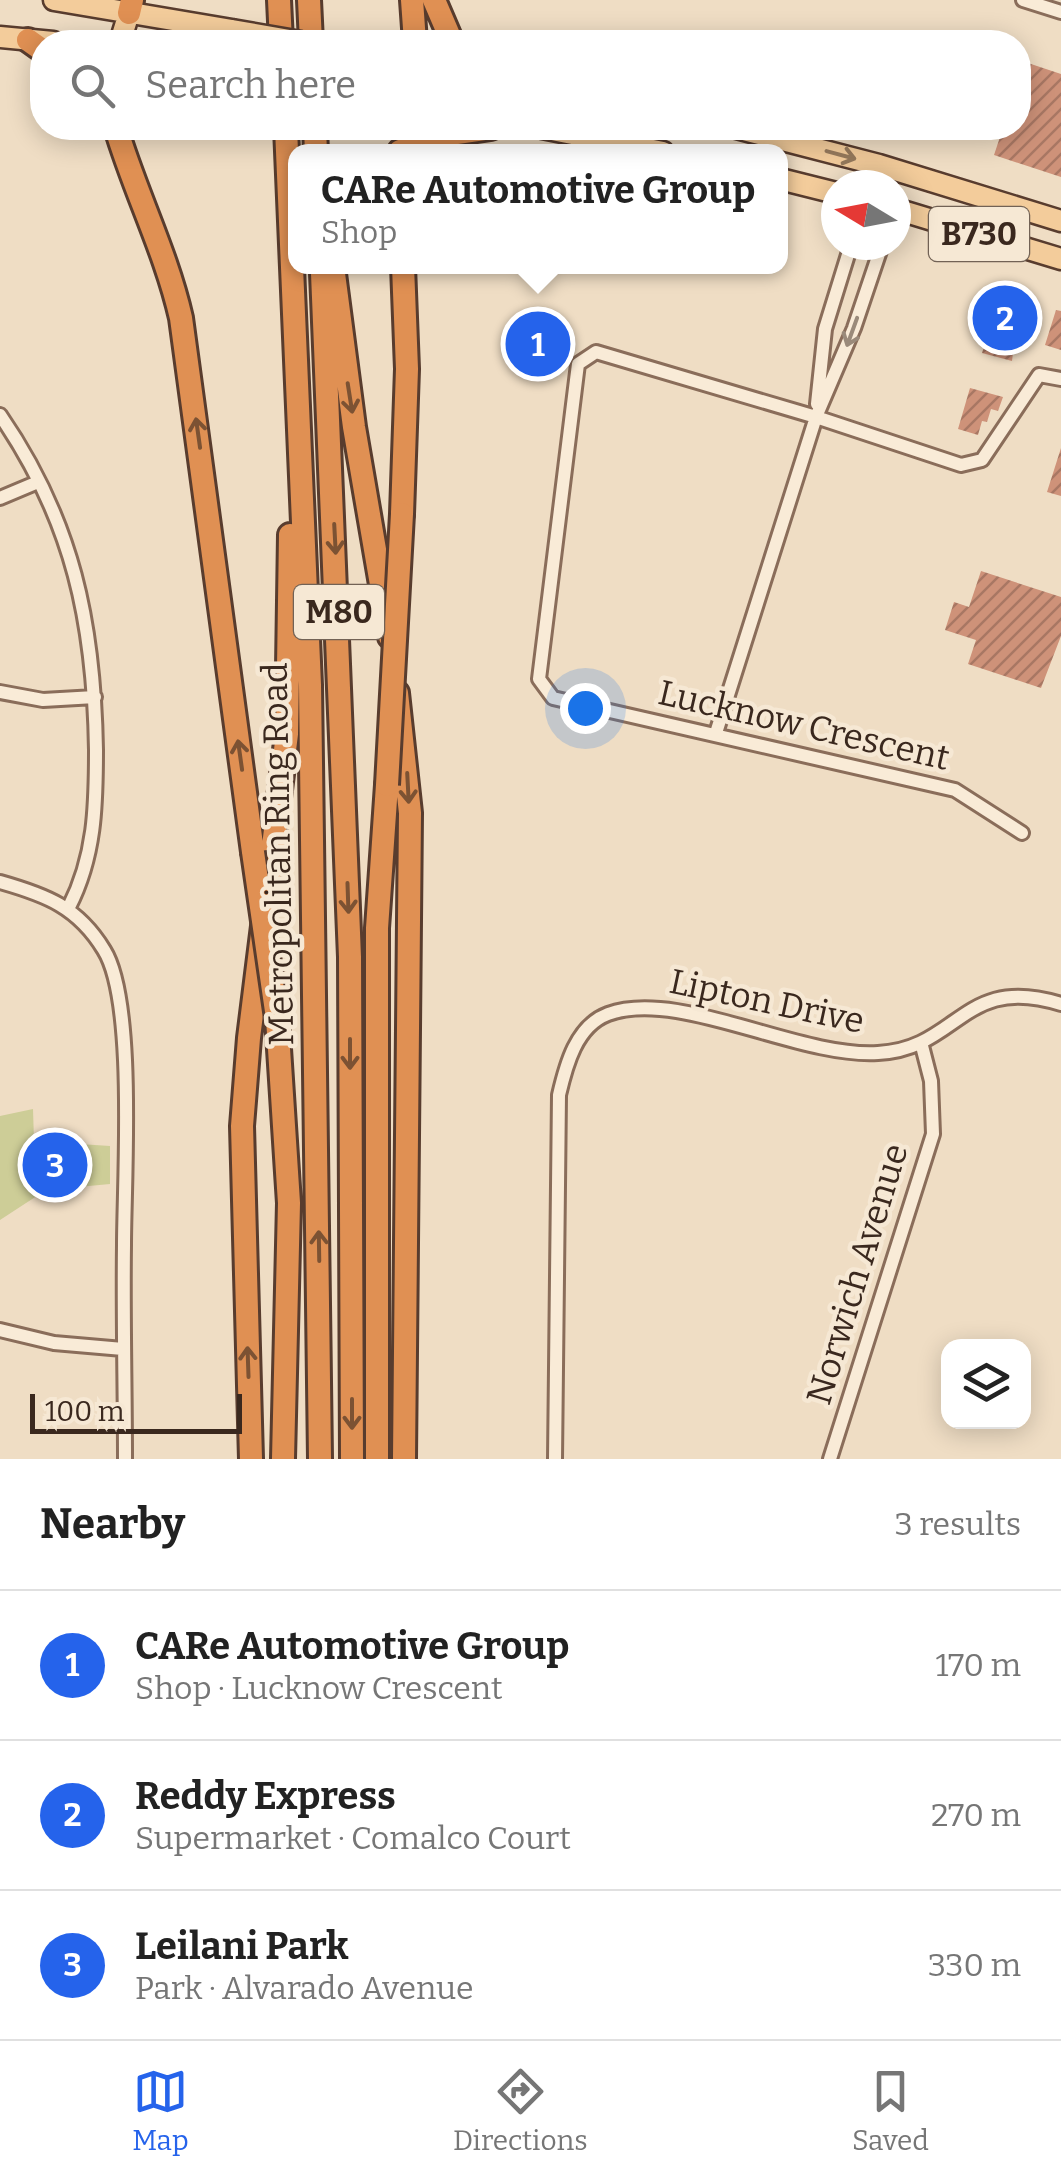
<!DOCTYPE html>
<meta charset="utf-8">
<style>
body{margin:0;font-family:Bitter,serif;background:#f6f6f6;color:#222}
.controls{position:absolute;right:30px;bottom:30px;display:grid;overflow:hidden;border-radius:20px;box-shadow:0 5px 25px #0003}
.controls button{width:90px;height:90px;display:grid;place-items:center;padding:0;border:0;border-bottom:2px solid #e0e0e0;background:#fff;color:#222;font:50px sans-serif}
.compass{position:absolute;left:821px;top:170px;width:90px;height:90px;border-radius:50%;background:#fff;box-shadow:0 5px 25px #0003;rotate:280deg}
.scale{position:absolute;left:30px;bottom:25px;width:212px;box-sizing:border-box;padding-left:10px;border:5px solid #3a281e;border-top:0;font-size:28px;line-height:35px;white-space:nowrap;color:#3a281e;-webkit-text-stroke:8px #f6e8d4;paint-order:stroke}
.you{position:absolute;left:585px;top:708px;width:35px;height:35px;margin:-25px;border:8px solid #fff;border-radius:50%;background:#1a73e8;box-shadow:0 0 0 15px #1a73e833}
.badge{display:grid;place-items:center;width:65px;height:65px;border-radius:50%;background:#2563eb;color:#fff;font-size:32px;font-weight:700}
.pin{position:absolute;translate:-50% -50%;border:5px solid #fff;box-shadow:0 2px 10px #0006}
.popup{position:absolute;left:288px;top:144px;width:500px;height:130px;box-sizing:border-box;display:grid;place-content:center;border-radius:20px;background:#fff;filter:drop-shadow(0 2px 8px #0005);font-size:32px;white-space:nowrap;color:#767676}
.popup b{font-size:38px;color:#222}
.popup::after{content:'';position:absolute;left:50%;top:100%;margin-left:-20px;border:20px solid transparent;border-top-color:#fff}
.list{margin:0;padding:0;list-style:none}
h2{display:flex;justify-content:space-between;align-items:center;height:130px;margin:0;padding:0 40px;font-size:42px}
h2 small{font-size:32px;font-weight:400;color:#767676}
.list li{display:grid;grid-template-columns:65px 1fr auto;gap:30px;align-items:center;box-sizing:border-box;height:150px;padding:0 40px;border-top:2px solid #e0e0e0}
.list b{display:block;font-size:38px;white-space:nowrap}
.list p{margin:0;font-size:32px;white-space:nowrap;color:#767676}
.list em{font-size:32px;font-style:normal;color:#767676}
.icon{flex:none;width:55px;height:55px;fill:none;stroke:currentColor;stroke-width:2;stroke-linecap:round;stroke-linejoin:round}
.map{position:relative;flex:none;width:1061px;height:1459px;overflow:hidden}
.search{position:absolute;background:#fff;box-shadow:0 5px 25px #0003;left:30px;right:30px;top:30px;height:110px;display:flex;align-items:center;gap:25px;box-sizing:border-box;padding:0 35px;border-radius:40px;color:#767676;font-size:38px}
.sheet{height:580px;background:#fff}
nav{display:flex;justify-content:space-around;align-items:center;box-sizing:border-box;height:140px;border-top:2px solid #e0e0e0;background:#fff;font-size:28px;color:#767676}
nav a{display:grid;justify-items:center;gap:5px}
nav .on{color:#2563eb}
.map>svg:first-child{display:block}
</style>
<div class="map">
<svg width="1061" height="1459" viewBox="0 0 1061 1459">
<defs>
<pattern id="building-hatch" width="6" height="6" patternUnits="userSpaceOnUse" patternTransform="scale(2.5)"><rect width="6" height="6" fill="#ce9279"/><path d="M-1 1l2-2M0 6l6-6M5 7l2-2" fill="none" stroke="#a87763"/></pattern>
</defs>
<rect width="100%" height="100%" fill="#efddc4"/>
<path fill="#cdcd97" d="M33,1109L34,1141L110,1146V1184L46,1190L0,1220V1116Z"/>
<path fill="url(#building-hatch)" d="M1025,62L1061,74V177L994,155L1003,128H1018V81Z
M1000,296L1021,302L1010,338L998,334L996,341L1014,345L1012,361L982,353Z
M1056,310L1061,311V350L1045,345Z
M970,388L1003,397L998,411L991,409L987,422L982,421L978,435L958,429Z
M1061,448V496L1047,492Z
M981,571L1061,597V636L1041,688L968,664L976,640L945,630L954,602L969,607Z"/>
<g fill="none" stroke-linecap="round" stroke-linejoin="round">
<g stroke="#8a6d5a" stroke-width="18">
<path id="street" d="M1023,0L1061,12
M871,185L879,165
M817,404L825,329L851,245
M0,415C73,521 94,623 96,750C96,806 95,856 69,907
M0,498L38,482
M0,692L43,700L95,697
M716,733L816,417L854,328L882,245
M1022,833L955,790L553,698L539,679L578,364L596,352L816,417L961,465L982,460L1039,375L1061,379
M0,882C46,895 78,907 104,950C136,1001 124,1180 124,1245C123,1316 125,1388 125,1459
M0,1330L54,1343L123,1349
M555,1459L559,1095C566,1065 576,1026 608,1014C678,988 798,1058 878,1053C959,1049 963,973 1061,1004
M830,1459L933,1134L931,1081L922,1046"/>
</g>
<g stroke="#583c2e" stroke-width="25">
<path id="primary" d="M54,0L232,30
M0,37L53,42
M120,42L129,13
M542,128L663,152
M736,128L879,165L1061,221
M780,179L836,193
M896,209L1061,259"/>
</g>
<g stroke="#583c2e" stroke-width="28">
<path id="highway" d="M279,0L281,42
M309,0L311,42
M412,0L415,42
M434,0L452,42
M129,13L132,0
M28,40L42,50
M116,128C135,192 166,252 181,318L253,852
M286,128L310,685L320,1459
M315,128L316,152
M400,151L443,135L491,128
M333,266L354,427L390,637
M322,273L350,957L352,1459
M402,514L407,369L403,266
M397,693L410,813L404,1459
M277,1018L289,1203L283,1459
M251,1459L242,1126L249,1038L287,734L290,535
M377,1459V928L387,785"/>
</g>
<use href="#street" stroke="#f9ebd7" stroke-width="12"/>
<use href="#primary" stroke="#f3cc9b" stroke-width="20"/>
<use href="#highway" stroke="#e09053" stroke-width="22"/>
<g stroke="#583c2e" stroke-width="25" stroke-linecap="butt">
<path id="primary-bridge" d="M232,30L301,42"/>
</g>
<g stroke="#583c2e" stroke-width="28" stroke-linecap="butt">
<path id="highway-bridge" d="M387,785L402,514
M253,852L277,1018"/>
</g>
<use href="#primary-bridge" stroke="#f3cc9b" stroke-width="20"/>
<use href="#highway-bridge" stroke="#e09053" stroke-width="22"/>
</g>
<defs><path id="oneway-shaft" d="M-6 0H5M1.5-3L5.5 0L1.5 3" fill="none" stroke-width="1.6" stroke-linecap="round" stroke-linejoin="round" transform="scale(2.5)"/></defs>
<use stroke="#967a5c" href="#oneway-shaft" transform="translate(841 155) rotate(15)"/>
<use stroke="#9a8a7a" href="#oneway-shaft" transform="translate(852 332) rotate(110)"/>
<g stroke="#7c5233">
<use href="#oneway-shaft" transform="translate(350 398) rotate(81)"/>
<use href="#oneway-shaft" transform="translate(198 433) rotate(-98)"/>
<use href="#oneway-shaft" transform="translate(335 539) rotate(87)"/>
<use href="#oneway-shaft" transform="translate(240 755) rotate(-98)"/>
<use href="#oneway-shaft" transform="translate(408 788) rotate(87)"/>
<use href="#oneway-shaft" transform="translate(348 898) rotate(88)"/>
<use href="#oneway-shaft" transform="translate(350 1054) rotate(90)"/>
<use href="#oneway-shaft" transform="translate(319 1246) rotate(-91)"/>
<use href="#oneway-shaft" transform="translate(248 1362) rotate(-92)"/>
<use href="#oneway-shaft" transform="translate(352 1414) rotate(90)"/>
</g>
<g text-anchor="middle" dominant-baseline="central" stroke-width="9" stroke-linejoin="round" paint-order="stroke">
<g fill="#f6e8d4" stroke="#726255" stroke-width="2.5">
<rect x="929" y="207" width="100" height="54" rx="8"/>
<rect x="294" y="585" width="90" height="54" rx="8"/>
</g>
<g font-size="32" font-weight="bold" fill="#3a281e">
<text x="979" y="234">B730</text>
<text x="339" y="612">M80</text>
</g>
<g font-size="35" fill="#3a281e" stroke="#f6e8d4">
<text transform="translate(804 725) rotate(13)">Lucknow Crescent</text>
<text transform="translate(278 854) rotate(-91)">Metropolitan Ring Road</text>
<text transform="translate(767 1001) rotate(12)">Lipton Drive</text>
<text transform="translate(857 1274) rotate(-73)">Norwich Avenue</text>
</g>
</g>
</svg>
<div class="controls">
<button><svg class="icon" aria-label="layers" viewBox="0 0 24 24"><path d="M12 4l9 5-9 5-9-5zM3 14l9 5 9-5"/></svg></button>
</div>
<svg class="compass" viewBox="-18 -18 36 36"><path d="M0-13l5 13h-10z" fill="#e53935"/><path d="M0 13l5-13h-10z" fill="#767676"/></svg>
<div class="scale">100 m</div>
<div class="you"></div>
<div class="pin badge" style="left:538px;top:344px">1</div>
<div class="popup"><b>CARe Automotive Group</b>Shop</div>
<div class="pin badge" style="left:1005px;top:318px">2</div>
<div class="pin badge" style="left:55px;top:1165px">3</div>
<div class="search"><svg class="icon" aria-label="search" viewBox="0 0 24 24"><circle cx="10" cy="10" r="6"/><path d="M15 15l6 6"/></svg>Search here</div>
</div>
<section class="sheet">
<h2>Nearby<small>3 results</small></h2>
<ul class="list">
<li><span class="badge">1</span><div><b>CARe Automotive Group</b><p>Shop · Lucknow Crescent</p></div><em>170 m</em></li>
<li><span class="badge">2</span><div><b>Reddy Express</b><p>Supermarket · Comalco Court</p></div><em>270 m</em></li>
<li><span class="badge">3</span><div><b>Leilani Park</b><p>Park · Alvarado Avenue</p></div><em>330 m</em></li>
</ul>
</section>
<nav>
<a class="on"><svg class="icon" aria-label="map" viewBox="0 0 24 24"><path d="M3 6l6-2 6 2 6-2v14l-6 2-6-2-6 2zM9 4v14M15 6v14"/></svg>Map</a>
<a><svg class="icon" aria-label="directions" viewBox="0 0 24 24"><path d="M12 3l9 9-9 9-9-9zM9 14v-3h6M13 9l2 2-2 2"/></svg>Directions</a>
<a><svg class="icon" aria-label="saved" viewBox="0 0 24 24"><path d="M7 4h10v16l-5-4-5 4z"/></svg>Saved</a>
</nav>
